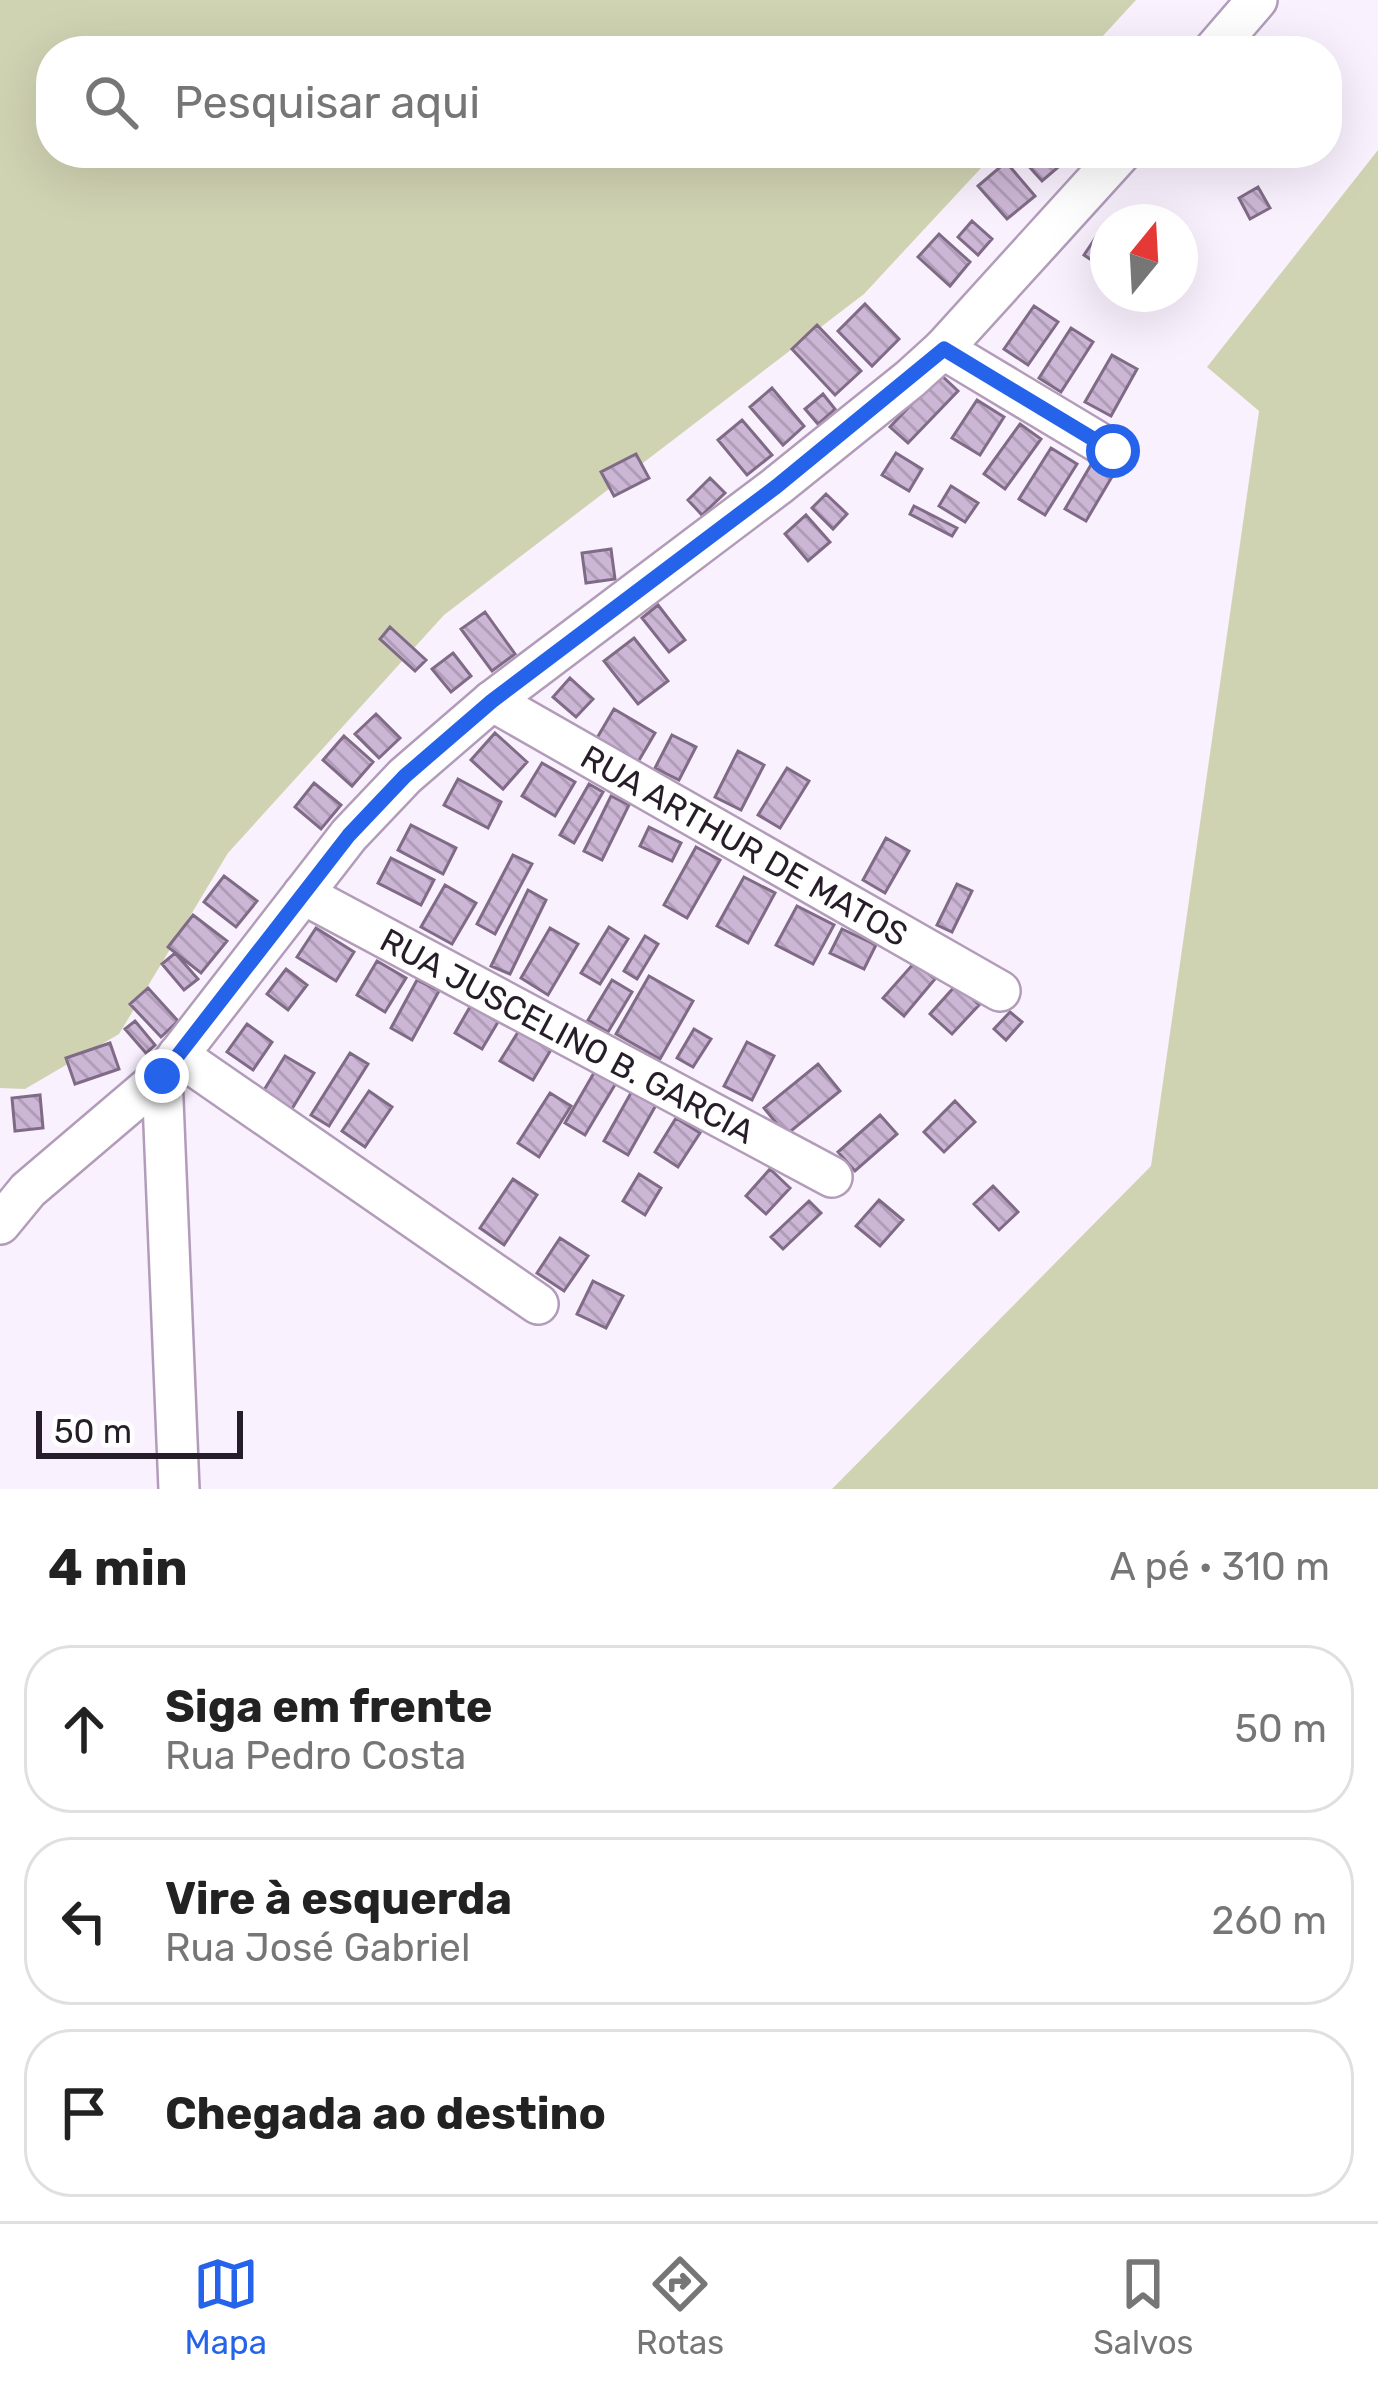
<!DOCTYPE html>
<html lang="pt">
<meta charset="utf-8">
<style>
body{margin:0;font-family:Rubik,sans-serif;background:#f6f6f6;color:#222}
.compass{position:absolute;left:1090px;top:204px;width:108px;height:108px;border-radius:50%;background:#fff;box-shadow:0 12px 48px #0002;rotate:18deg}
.scale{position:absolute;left:36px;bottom:30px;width:207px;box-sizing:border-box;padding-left:12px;border:6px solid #261d29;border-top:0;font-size:33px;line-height:42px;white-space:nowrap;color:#261d29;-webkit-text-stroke:9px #fff;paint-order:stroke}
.stop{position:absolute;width:36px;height:36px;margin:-27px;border:9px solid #2563eb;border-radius:50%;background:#fff}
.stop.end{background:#2563eb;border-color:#fff;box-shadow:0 3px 12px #0008}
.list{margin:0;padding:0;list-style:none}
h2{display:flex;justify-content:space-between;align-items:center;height:156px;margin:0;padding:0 48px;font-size:51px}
h2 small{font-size:39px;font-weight:400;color:#767676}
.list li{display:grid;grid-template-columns:78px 1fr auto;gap:36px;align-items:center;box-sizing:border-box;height:168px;margin:0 24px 24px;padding:0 24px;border:3px solid #e0e0e0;border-radius:48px}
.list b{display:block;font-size:45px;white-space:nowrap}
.list p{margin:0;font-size:39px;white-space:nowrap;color:#767676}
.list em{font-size:39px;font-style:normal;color:#767676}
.icon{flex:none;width:66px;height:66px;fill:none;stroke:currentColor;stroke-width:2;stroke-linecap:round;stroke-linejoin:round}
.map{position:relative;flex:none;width:1378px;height:1489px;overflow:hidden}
.search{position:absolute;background:#fff;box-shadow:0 12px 48px #0002;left:36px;right:36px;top:36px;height:132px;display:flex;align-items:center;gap:30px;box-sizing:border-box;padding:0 42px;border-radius:48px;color:#767676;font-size:45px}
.sheet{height:732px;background:#fff}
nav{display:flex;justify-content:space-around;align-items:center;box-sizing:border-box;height:168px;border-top:3px solid #e0e0e0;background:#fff;font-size:33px;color:#767676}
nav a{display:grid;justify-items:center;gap:6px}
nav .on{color:#2563eb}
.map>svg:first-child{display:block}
</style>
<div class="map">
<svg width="1378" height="1489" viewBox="0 0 1378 1489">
<defs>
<pattern id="building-back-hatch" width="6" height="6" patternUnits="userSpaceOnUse" patternTransform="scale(3)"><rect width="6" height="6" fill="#ccb6d5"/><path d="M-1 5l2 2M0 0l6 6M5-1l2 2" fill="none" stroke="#af9cb7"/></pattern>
</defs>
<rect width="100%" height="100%" fill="#faf1fe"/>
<path fill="#d0d3b2" d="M0,0H1136L1089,51H51V153H995L864,294L444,615L228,853L119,1034L25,1089L0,1088Z
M1378,150V1489H832L1151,1166L1259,411L1207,367Z"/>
<path fill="url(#building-back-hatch)" stroke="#806b87" stroke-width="3" d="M1017,153H1067L1070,157L1042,181Z
M1006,162L1035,196L1007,219L978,186Z
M1258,187L1270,208L1250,219L1239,198Z
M972,221L992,239L978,255L958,237Z
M1100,231L1108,236V271L1084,255Z
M939,234L970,262L950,286L918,257Z
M865,304L899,339L872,366L838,331Z
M1034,306L1058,322L1028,365L1004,349Z
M817,325L861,371L835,395L792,349Z
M1071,328L1093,342L1061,392L1039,378Z
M1112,355L1137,369L1111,416L1085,402Z
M940,374L958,391L908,443L890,427Z
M772,388L804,426L783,445L750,407Z
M823,394L835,409L818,424L805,409Z
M977,400L1004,417L980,455L952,438Z
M742,420L772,455L747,475L718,440Z
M1020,424L1041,439L1005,489L984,474Z
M1051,448L1077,464L1045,515L1019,499Z
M896,453L922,469L909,491L882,475Z
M636,454L649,478L614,496L601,472Z
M1092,463L1113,475L1086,521L1065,509Z
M710,478L725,493L702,515L688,500Z
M951,486L978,503L965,522L939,506Z
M826,494L847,514L833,529L812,508Z
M914,506L957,528L952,536L910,514Z
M806,515L830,542L808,561L785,534Z
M611,549L615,579L586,583L582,553Z
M658,605L685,640L669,652L642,618Z
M485,612L515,654L492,671L461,629Z
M390,627L426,660L415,671L380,639Z
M634,638L668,681L638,704L604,661Z
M453,653L471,676L451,692L432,669Z
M570,678L593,699L576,717L553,697Z
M614,709L655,733L638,762L597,738Z
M376,714L400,738L379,758L355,734Z
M495,733L527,762L503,789L471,760Z
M672,735L696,747L679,780L655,768Z
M344,736L373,762L352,786L323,760Z
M738,751L764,765L741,810L715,797Z
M542,763L575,782L555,816L522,796Z
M787,768L809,781L780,828L758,815Z
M458,779L501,802L488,828L444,805Z
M314,783L341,805L321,829L295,807Z
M589,784L603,792L574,843L560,835Z
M611,796L629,805L602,860L584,851Z
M411,825L456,848L443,874L398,850Z
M649,827L681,843L672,861L640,846Z
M886,838L909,851L885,893L863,880Z
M696,847L720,860L687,918L664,905Z
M513,855L532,864L495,934L477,924Z
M391,858L434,880L421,905L378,883Z
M224,876L257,901L236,927L204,902Z
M744,877L775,893L748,943L717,926Z
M957,884L972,891L952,932L937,925Z
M445,885L476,903L452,944L421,927Z
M528,890L546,900L510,974L491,966Z
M797,906L834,925L813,964L776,945Z
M193,915L227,941L201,973L168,947Z
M609,927L628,939L600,984L581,973Z
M316,928L354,952L336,981L297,957Z
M550,928L578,944L548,995L521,978Z
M842,929L876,945L864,969L830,953Z
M645,936L658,944L637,979L624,971Z
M175,953L198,979L184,990L162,964Z
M377,961L406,978L385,1012L357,995Z
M915,962L935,979L904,1016L883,998Z
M286,969L307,985L288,1010L267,994Z
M649,976L693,1001L660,1059L616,1034Z
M417,980L439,991L412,1040L391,1028Z
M612,980L632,992L608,1032L588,1020Z
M957,984L979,1005L952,1034L930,1014Z
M148,988L178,1021L161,1037L130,1004Z
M471,1005L498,1022L482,1049L455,1033Z
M1010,1012L1022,1022L1006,1040L994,1029Z
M135,1021L155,1045L146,1053L125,1029Z
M247,1024L272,1042L253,1070L227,1052Z
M520,1029L552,1048L533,1080L500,1061Z
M694,1029L711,1039L693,1067L677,1058Z
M747,1042L774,1056L752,1100L724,1086Z
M110,1043L119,1069L75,1084L66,1058Z
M350,1053L368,1064L329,1126L311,1115Z
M285,1056L314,1073L290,1112L261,1095Z
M818,1064L840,1091L786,1135L764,1108Z
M595,1071L616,1083L585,1135L565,1123Z
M369,1091L392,1107L365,1147L342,1131Z
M632,1091L656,1105L628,1155L604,1141Z
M550,1093L571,1106L539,1157L518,1143Z
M40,1095L43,1128L15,1131L12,1098Z
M955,1101L975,1122L944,1152L924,1132Z
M880,1115L897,1134L855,1171L838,1152Z
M676,1118L700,1133L678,1167L655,1152Z
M770,1169L790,1188L766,1214L746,1196Z
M639,1174L661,1188L645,1215L623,1201Z
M513,1179L537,1195L504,1245L480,1228Z
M993,1186L1018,1212L999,1230L974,1204Z
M879,1200L903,1220L880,1246L856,1226Z
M809,1201L821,1213L783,1249L771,1237Z
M560,1238L588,1256L564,1291L537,1273Z
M593,1281L623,1296L606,1328L577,1314Z"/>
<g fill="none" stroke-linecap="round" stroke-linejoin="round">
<g stroke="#b29cba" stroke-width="44">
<g id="minor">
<path d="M1213,51L1257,0"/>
<path d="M943,349L1113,451"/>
<path id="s1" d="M492,701L1000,991"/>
<path id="s2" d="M303,894L832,1177"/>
<path d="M178,1055L538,1304"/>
<path d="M162,1076L179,1489"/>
<path d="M0,1224L28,1190L162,1076L349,835L405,776L492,701L777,486L910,379L943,349L1121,153"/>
</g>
</g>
<use href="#minor" stroke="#fff" stroke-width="39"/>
</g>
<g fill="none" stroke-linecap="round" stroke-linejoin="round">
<path stroke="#2563eb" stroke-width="15" d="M162,1076L349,835L405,776L492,701L777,486L944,349L1113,451"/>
</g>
<g text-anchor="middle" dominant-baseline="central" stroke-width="12" stroke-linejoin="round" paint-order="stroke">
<g font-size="33" fill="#261d29" stroke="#fff">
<text stroke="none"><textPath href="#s1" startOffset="291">RUA ARTHUR DE MATOS</textPath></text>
<text stroke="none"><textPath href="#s2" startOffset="300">RUA JUSCELINO B. GARCIA</textPath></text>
</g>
</g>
</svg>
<svg class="compass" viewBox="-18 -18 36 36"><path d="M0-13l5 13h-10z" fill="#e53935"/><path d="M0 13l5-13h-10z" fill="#767676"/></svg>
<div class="scale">50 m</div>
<div class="stop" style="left:1113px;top:451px"></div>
<div class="stop end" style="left:162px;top:1076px"></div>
<div class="search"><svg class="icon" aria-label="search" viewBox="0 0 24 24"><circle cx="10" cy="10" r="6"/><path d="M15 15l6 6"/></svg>Pesquisar aqui</div>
</div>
<section class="sheet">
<h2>4 min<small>A pé · 310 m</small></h2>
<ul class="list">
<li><svg class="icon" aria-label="ahead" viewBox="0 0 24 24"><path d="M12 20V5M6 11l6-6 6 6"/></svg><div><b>Siga em frente</b><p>Rua Pedro Costa</p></div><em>50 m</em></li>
<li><svg class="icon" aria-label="left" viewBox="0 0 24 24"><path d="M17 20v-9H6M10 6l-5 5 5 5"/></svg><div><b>Vire à esquerda</b><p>Rua José Gabriel</p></div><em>260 m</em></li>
<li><svg class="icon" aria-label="arrive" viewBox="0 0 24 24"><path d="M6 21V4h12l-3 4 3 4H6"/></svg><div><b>Chegada ao destino</b></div></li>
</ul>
</section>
<nav>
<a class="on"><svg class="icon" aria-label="map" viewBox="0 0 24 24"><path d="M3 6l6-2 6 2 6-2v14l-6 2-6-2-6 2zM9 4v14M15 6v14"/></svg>Mapa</a>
<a><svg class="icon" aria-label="directions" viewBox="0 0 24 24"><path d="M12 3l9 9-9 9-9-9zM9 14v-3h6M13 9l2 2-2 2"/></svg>Rotas</a>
<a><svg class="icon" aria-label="saved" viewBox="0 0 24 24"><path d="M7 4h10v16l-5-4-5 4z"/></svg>Salvos</a>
</nav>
